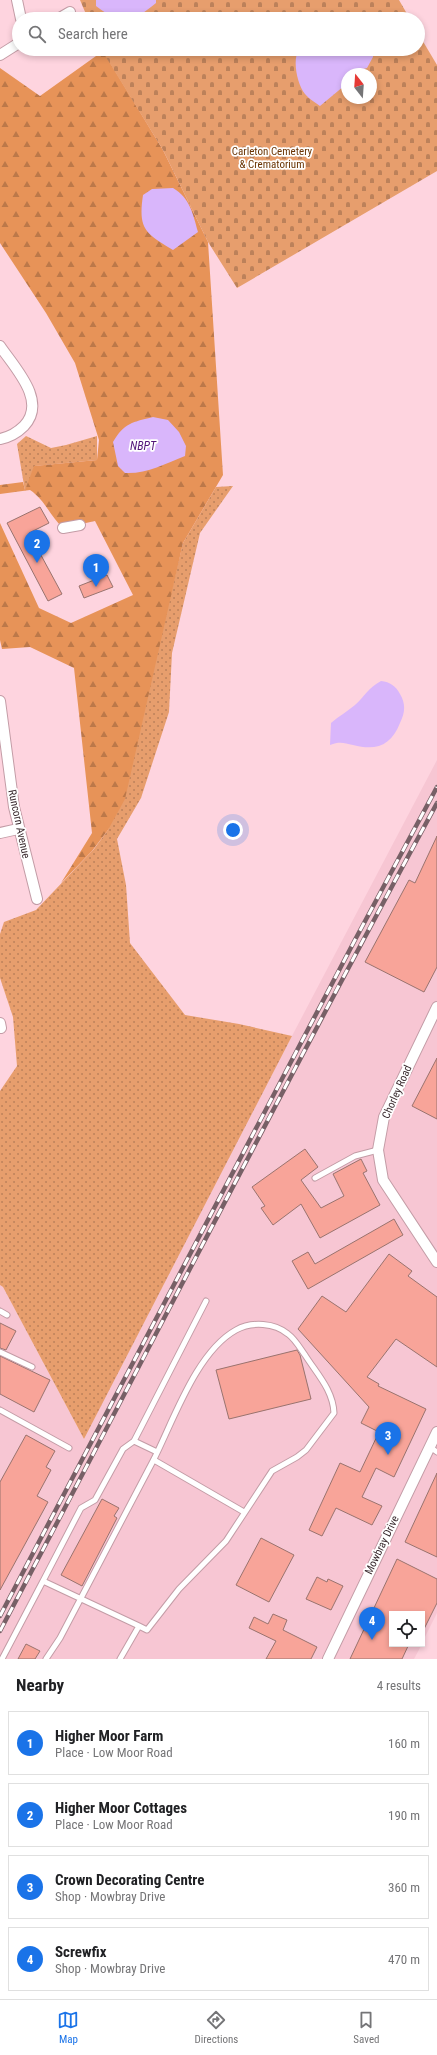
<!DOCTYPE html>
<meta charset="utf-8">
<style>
body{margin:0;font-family:"Roboto Condensed",sans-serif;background:#f6f6f6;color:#202124}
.controls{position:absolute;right:12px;bottom:12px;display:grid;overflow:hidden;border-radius:0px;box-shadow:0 2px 6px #0003}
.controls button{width:36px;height:36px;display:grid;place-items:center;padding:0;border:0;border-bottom:1px solid #e0e0e0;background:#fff;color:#202124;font:20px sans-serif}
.compass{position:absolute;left:341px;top:68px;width:36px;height:36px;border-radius:50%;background:#fff;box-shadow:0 2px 6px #0003;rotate:343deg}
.you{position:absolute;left:233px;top:830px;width:14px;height:14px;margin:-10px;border:3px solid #fff;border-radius:50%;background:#1a73e8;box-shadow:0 0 0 6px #1a73e833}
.badge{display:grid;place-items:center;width:26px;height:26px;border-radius:50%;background:#1a73e8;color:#fff;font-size:13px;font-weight:700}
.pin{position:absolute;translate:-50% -33px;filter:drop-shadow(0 1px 2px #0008)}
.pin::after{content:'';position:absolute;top:21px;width:14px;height:12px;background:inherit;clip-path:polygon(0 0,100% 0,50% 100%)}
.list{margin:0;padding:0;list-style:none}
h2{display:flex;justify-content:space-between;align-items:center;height:52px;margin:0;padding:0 16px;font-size:17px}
h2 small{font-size:13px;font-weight:400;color:#757577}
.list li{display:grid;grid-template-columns:26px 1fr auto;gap:12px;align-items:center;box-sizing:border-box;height:64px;margin:0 8px 8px;padding:0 8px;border:1px solid #e0e0e0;border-radius:0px}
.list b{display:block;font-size:15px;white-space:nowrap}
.list p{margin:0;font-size:13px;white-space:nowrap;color:#757577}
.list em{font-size:13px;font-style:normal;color:#757577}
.icon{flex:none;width:22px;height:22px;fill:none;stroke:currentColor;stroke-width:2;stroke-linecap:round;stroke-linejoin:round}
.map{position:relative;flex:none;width:437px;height:1659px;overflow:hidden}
.search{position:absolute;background:#fff;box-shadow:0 2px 6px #0003;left:12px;right:12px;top:12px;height:44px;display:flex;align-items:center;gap:10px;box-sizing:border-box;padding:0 14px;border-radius:22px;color:#757577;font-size:15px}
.sheet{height:340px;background:#fff}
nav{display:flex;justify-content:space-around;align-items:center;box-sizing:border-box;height:56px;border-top:1px solid #e0e0e0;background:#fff;font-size:11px;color:#757577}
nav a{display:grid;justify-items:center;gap:2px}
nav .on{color:#1a73e8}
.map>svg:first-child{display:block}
</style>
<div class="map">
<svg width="437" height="1659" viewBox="0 0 437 1659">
<defs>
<pattern id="grass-dots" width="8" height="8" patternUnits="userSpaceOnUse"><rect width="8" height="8" fill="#e79e6d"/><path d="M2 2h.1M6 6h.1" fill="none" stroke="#bc815a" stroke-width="1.8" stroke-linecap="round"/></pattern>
<pattern id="forest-firs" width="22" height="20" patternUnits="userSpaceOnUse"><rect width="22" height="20" fill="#e79358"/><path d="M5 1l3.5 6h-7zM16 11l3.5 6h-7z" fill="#bc7849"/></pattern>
<pattern id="cemetery-stones" width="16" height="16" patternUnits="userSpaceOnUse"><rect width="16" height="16" fill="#e79e6d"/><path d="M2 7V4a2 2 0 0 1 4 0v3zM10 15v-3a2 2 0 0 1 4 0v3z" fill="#bc815a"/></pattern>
</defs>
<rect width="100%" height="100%" fill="#fed4df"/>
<path fill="#f7c6d3" d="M437,760V1613L422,1643V1614H392V1644H422L414,1659H0V1285L3,1287L84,1439L190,1230Z"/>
<path fill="url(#grass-dots)" d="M26,436L51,448L66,445L97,436V460L35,466L25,491L17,444Z
M233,486L200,533L172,653L169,712L141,798L117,839L126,885L130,943L185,1015L239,1024L292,1036L84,1439L3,1287L0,1285V1091L17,1066L13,1017L0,978V934L4,922L36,910L94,849L108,830L157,651L183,543L216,487Z"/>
<path fill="url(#forest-firs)" d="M103,51L163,150L208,242L223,475L183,543L125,799L108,830L92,851L61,883L92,833L74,668L30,647L2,649L0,640V523L39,608L71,623L133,595L95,521L63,528C50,516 45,500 30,490L0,494V485L23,482L25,490L34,466L97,460L99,440L75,363L46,313L0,243V68L40,96Z"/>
<path fill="url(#cemetery-stones)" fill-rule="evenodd" d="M80,0H399L410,19H88Z
M418,33L437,65V171L237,288L208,242L163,150L101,49H418ZM347,74H371V98H347Z"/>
<path fill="#d9b6fb" d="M96,0H156V3C132,23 122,26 96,6Z
M299,49H373V57L367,68L347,74L344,86L320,106C315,102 309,99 305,94C297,84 292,60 299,49Z
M173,188C190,198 193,214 198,232L173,250C145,233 138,229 143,195L152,189Z
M153,417L168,420L179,432L186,446L185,456C164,464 147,474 125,473L118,466L113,442C124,423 133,422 153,417Z
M381,681C390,682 396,686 400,694C406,704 405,713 400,723C391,746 376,751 353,745C344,743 340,741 330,745L331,723C339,716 348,711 355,705C365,696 368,688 381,681Z"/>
<path fill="#f8a499" stroke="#99736e" d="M40,507L49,523L29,533L62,594L48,601L7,523Z
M107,575L113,587L84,598L79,586Z
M437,836V967L424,992L365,962L409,880L415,883Z
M437,1058V1119L412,1106Z
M305,1149L318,1167L301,1180L321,1208L344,1196L333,1174L361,1159L367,1171L363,1173L380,1205L320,1238L301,1204L273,1225L261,1208L265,1206L252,1187Z
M394,1219L403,1235L308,1289L292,1261L308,1252L315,1264Z
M389,1254L412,1271L408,1276L437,1297V1367L396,1339L367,1377L379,1384L378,1386L426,1409L394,1477L376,1468L362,1497L382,1506L372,1525L336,1508L322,1536L309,1530L340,1463L360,1472L379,1432L361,1423L369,1407L298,1329L322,1296L346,1312Z
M0,1323L16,1331L6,1350L0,1348Z
M297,1350L300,1355L311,1399L229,1419L216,1370Z
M0,1356L50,1380L34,1412L0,1394Z
M26,1435L55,1451L46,1467L51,1470L37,1496L48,1502L0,1590V1482Z
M437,1473V1557L405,1542Z
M102,1499L119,1508L114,1516L117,1518L82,1586L61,1575Z
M261,1538L294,1555L269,1602L236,1585Z
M397,1559L437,1579V1603L422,1633V1614H392V1644H409L402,1659H350Z
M317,1577L327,1582L328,1579L343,1586L331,1610L306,1599Z
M273,1614L287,1620L283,1630L317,1647L311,1659H266L276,1641L249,1628L254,1617L268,1624Z
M26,1644L40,1651L35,1659H18Z"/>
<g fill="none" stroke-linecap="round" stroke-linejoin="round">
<g stroke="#c39ca6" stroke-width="7">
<path id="lane" d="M315,1178L355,1156L378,1150
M0,1311L7,1315
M0,1352L32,1367
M0,1410L69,1448
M134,1441L123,1449L95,1500L81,1508L43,1581L139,1626
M430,1447L437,1452
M157,1452L134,1441L206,1301
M154,1460L244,1512
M2,1659L43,1581
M46,1659L60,1638C91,1579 122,1520 153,1461C173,1422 196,1352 236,1330C252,1321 275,1323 288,1334C295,1339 300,1348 305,1355C317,1374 333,1390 334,1413L306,1450L297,1457L272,1471L226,1541L179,1589L147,1630L139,1626L120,1659"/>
</g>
<g stroke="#c39ca6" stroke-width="12">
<path id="street" d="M17,0L21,19
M58,19L70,12
M0,55L19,43
M0,346C14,367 48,401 24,426C17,433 10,437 0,439
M63,528L80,525
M0,701L14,807L37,899
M0,833L18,829
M437,1007L384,1117L378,1150L383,1180L437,1262
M0,1023L1,1028
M328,1659L437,1432"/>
</g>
<use href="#lane" stroke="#fff" stroke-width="5"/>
<use href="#street" stroke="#fff" stroke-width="10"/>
<g stroke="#776066" stroke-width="4.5">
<path id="rail" d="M0,1616L356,938L437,787
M0,1631C146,1355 288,1077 437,803"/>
</g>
<use href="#rail" stroke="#fff" stroke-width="3" stroke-dasharray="9" stroke-linecap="butt"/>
</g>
<g text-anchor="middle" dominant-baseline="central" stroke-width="3.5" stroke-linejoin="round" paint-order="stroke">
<g font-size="11" fill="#6a3404" stroke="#fff">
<text x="272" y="151">Carleton Cemetery<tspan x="272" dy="13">&amp; Crematorium</tspan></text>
</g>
<g font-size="11" fill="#3b2c30" stroke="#fff">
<text transform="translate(19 824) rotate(78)">Runcorn Avenue</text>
<text transform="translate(397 1092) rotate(-66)">Chorley Road</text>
<text transform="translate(382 1545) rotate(-64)">Mowbray Drive</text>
</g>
<g font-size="12" font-style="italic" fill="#521679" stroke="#fff">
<text x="143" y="446">NBPT</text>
</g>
</g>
</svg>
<div class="controls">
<button><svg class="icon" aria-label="locate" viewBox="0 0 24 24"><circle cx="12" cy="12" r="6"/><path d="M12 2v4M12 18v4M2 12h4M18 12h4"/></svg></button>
</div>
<svg class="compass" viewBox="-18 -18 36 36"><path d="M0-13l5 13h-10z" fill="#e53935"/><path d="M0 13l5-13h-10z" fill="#757577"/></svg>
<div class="you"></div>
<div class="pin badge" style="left:96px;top:587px">1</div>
<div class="pin badge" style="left:37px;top:563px">2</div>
<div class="pin badge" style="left:388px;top:1455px">3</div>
<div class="pin badge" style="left:372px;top:1640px">4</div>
<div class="search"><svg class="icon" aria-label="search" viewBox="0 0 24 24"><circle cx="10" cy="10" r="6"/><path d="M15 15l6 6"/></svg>Search here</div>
</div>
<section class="sheet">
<h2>Nearby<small>4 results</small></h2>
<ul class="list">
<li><span class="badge">1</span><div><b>Higher Moor Farm</b><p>Place · Low Moor Road</p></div><em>160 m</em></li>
<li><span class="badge">2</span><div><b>Higher Moor Cottages</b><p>Place · Low Moor Road</p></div><em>190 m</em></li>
<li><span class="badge">3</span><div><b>Crown Decorating Centre</b><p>Shop · Mowbray Drive</p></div><em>360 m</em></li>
<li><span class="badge">4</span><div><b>Screwfix</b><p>Shop · Mowbray Drive</p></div><em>470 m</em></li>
</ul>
</section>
<nav>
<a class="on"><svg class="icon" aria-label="map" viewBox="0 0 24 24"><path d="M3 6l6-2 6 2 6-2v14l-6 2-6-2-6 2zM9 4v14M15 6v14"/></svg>Map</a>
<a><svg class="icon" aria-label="directions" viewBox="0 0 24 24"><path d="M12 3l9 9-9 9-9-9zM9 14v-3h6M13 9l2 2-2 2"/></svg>Directions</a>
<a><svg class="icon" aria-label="saved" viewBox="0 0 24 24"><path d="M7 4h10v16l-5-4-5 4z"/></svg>Saved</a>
</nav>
